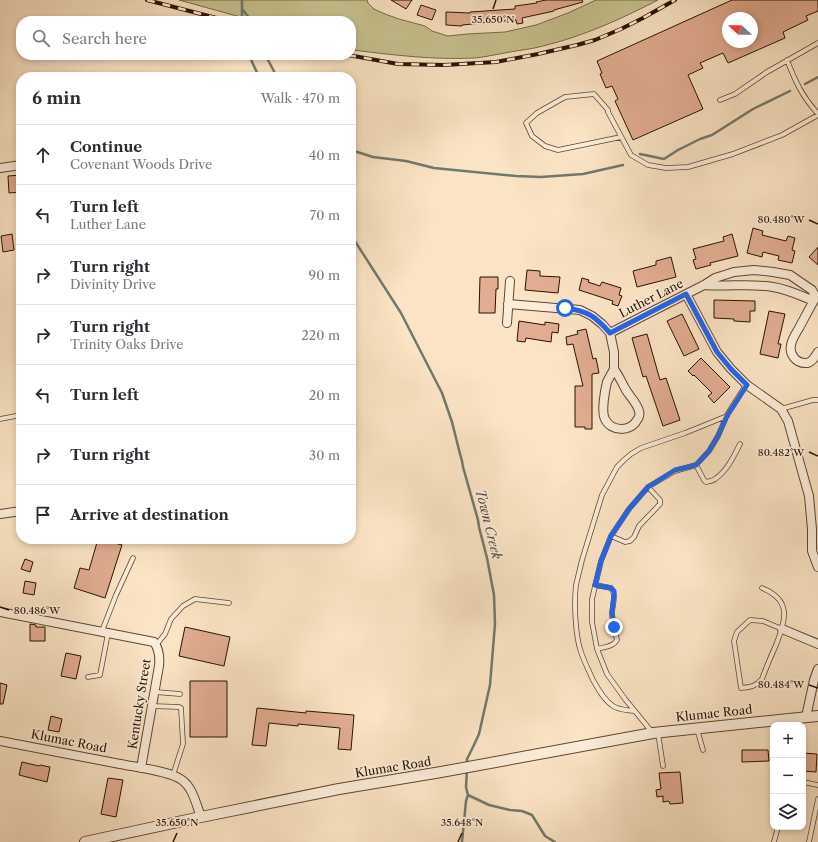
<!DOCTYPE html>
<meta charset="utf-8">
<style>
body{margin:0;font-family:"Libre Caslon Text",serif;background:#f7f7f7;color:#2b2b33}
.controls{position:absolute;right:12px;bottom:12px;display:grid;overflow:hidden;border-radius:8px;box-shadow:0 2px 6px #0003}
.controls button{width:36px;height:36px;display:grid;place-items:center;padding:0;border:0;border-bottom:1px solid #e1e1e2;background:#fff;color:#2b2b33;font:20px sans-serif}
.compass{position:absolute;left:722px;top:12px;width:36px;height:36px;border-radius:50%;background:#fff;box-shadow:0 2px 6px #0003;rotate:291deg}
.stop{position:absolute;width:12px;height:12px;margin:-9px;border:3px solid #2563eb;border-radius:50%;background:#fff}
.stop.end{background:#2563eb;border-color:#fff;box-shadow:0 1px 4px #0008}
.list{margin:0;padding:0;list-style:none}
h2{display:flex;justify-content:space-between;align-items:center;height:52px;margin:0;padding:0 16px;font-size:17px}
h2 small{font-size:13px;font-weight:400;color:#7c7c81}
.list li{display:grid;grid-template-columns:26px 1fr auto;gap:12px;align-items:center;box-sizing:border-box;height:60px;padding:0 16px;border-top:1px solid #e1e1e2}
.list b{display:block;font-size:15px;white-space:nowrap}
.list p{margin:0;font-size:13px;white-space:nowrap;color:#7c7c81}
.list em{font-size:13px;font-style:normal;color:#7c7c81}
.icon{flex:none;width:22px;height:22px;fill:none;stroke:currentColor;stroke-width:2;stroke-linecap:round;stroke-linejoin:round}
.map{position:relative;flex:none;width:818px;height:842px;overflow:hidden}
.search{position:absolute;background:#fff;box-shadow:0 2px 6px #0003;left:16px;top:16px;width:340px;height:44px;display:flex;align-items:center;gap:10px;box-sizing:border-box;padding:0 14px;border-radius:16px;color:#7c7c81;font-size:15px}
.panel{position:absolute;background:#fff;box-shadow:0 2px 6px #0003;left:16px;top:72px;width:340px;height:472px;border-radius:16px}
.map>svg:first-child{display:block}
</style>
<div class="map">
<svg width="818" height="842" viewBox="0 0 818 842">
<rect width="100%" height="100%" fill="#fbe4c5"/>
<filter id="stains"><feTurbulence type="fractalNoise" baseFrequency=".005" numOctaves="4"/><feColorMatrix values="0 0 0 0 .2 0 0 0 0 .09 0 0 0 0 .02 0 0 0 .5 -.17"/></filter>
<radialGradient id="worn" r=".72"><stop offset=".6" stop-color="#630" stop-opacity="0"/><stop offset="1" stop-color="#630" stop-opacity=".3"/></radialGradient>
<path fill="#c7c18f" stroke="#786948" d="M179,0H367L368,3L374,9L385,14L399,19L425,26L432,31L448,36L467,34L505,32L536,25L568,13L596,0H658C621,19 584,36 543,46C532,49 521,50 510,52C498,54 486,57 474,58C433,60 393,55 353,50L351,49V21H255Z"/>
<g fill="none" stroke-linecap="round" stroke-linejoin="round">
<path stroke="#70796d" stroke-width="2.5" d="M243,10L250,19V21
M242,21V0
M249,55L259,77
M263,55L268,60L277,77
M805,84L818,77
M351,150L373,157L406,161L434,168L516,176L541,177L583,174L623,165
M640,154L664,159L678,150L700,139L712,135L753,109L790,91
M351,235L401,313L442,393L452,422L459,450L462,461L463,467L478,520L479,527L487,558L494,595L495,624L490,685L479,734L473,747L467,759V764
M468,795L489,805L510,810L522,811L532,815L545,836L555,842
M462,842L466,801L468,795L466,787L467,769"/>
</g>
<path fill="#e2ad92" stroke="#291100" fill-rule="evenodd" d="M391,0H412L406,9Z
M546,0H582L583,2L554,10V11L531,16L522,18L523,23L517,24L516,20L462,25V26L446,25V12L470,13V12L515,9V6L537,3L536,2Z
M732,0H818V11L806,16L808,20L783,32L785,38L728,63L723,53L700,63L703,68L688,75L703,109L633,140L615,101L618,99L612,86L606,88L600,74L602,73L597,61ZM728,18H752V42H728Z
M421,5L436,10L432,20L417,15Z
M21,175V192L9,193L8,176Z
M753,228L763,231L762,235L786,241L788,236L795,238L792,250L795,251L792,263L778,260L779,256L763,252L762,257L747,253Z
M12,234L14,250L3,252L1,236Z
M732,234L738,256L710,263L711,265L696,269L693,260L696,259L693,249L724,241L723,237Z
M818,247V265L809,257Z
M671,257L676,277L637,287L633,271L656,265V261Z
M527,270L540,271V276L560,277L558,293L525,290Z
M480,277H498V289H496L495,313H479Z
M582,278L589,280L588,282L600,286L602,282L621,288L619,295L622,296L618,306L612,304L613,301L579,290Z
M714,300L755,301V311H750V322L734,321V319L714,318Z
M769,311L785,314L778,344H781L778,358L760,354Z
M682,314L699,349L684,356L667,321Z
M519,321L545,325V322L559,324L558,333L552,332L551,342L526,338L525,342L517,341Z
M586,329L593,359L596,358L599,373L592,374V429H585V427H575V386H583L573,344L567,345L566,337L578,334L577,331Z
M647,334L660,380L666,378L680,420L663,426L646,376L643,377L632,338Z
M701,358L730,387L714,403L708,396L712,393L694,375L693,376L688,371Z
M98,539H101L122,545L105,598L74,588L80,568L89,570Z
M25,559L33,562L30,572L21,569Z
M25,581L36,583L34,595L23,593Z
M30,624L36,625V627H45V641H30Z
M185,627L230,637L224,666L179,656Z
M66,653L81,656L76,679L61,676Z
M190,681H227V737H190Z
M0,683L7,685L3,704H0Z
M257,708L306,713V711L354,715L351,750L338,749L340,728L298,724V726L269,723L266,746L252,745Z
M51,716L62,719L59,732L48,730Z
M742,750H768L769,761L742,762Z
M803,753L817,754L816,772L803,771Z
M22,762L39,766L40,765L50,767L47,782L19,775Z
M680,772L683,803L670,804L669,801L663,802V796L657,797L656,790L661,789L659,773Z
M108,778L123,780L116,817L101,814Z"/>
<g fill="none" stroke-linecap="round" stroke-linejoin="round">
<g stroke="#5e4631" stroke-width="5.5">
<path id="service" d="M787,60C796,83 802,96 818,114
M720,100L735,94L767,72L818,43
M621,137L558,150L545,146L532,136L526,123L537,113L565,97L594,94L608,110V112L631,155L648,165L666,168L688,167L733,154L782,135L818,115
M781,409L813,400H818
M0,419L21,415
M696,465L704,480L706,482C709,481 713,481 715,479C727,471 734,456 740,444
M611,536L625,542L630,541L634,537L639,526L660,504V500L648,487
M595,585L611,588C617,595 612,606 612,614C613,623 615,632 617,640C613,647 604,647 597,649
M762,588C792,600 786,620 776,645C771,656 766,668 762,679C755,687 750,687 741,688L734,641L737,632L750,620L763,621L782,629
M102,631L116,595L133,558
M156,645L165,634L171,619L183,606L195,599L229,603
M88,677L100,675L108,633
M155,692L180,694
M152,706L179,707L181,708L183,744L173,775
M634,711C628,710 619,710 613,706C604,700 598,689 593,680C589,671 584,661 581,652C575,635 574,602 576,585L582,560L602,495L617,467L624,460L631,454L641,448L685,433L727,416
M697,729L703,750
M652,732L625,699L607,674L597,649L592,622V599L601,561L611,536L629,509L648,487L675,471L696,465L709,451L718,436L727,415L746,385
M658,733L663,766
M803,782L818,785
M774,842L778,827
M809,842L818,799"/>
</g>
<g stroke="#5e4631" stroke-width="10">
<path id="minor" d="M0,168L21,165
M704,285C727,287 750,283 773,287C786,289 797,294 809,299L816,297
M686,294L717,352L731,369L747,385L781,409L788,421L809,496L812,529V551L818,567
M816,297C810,307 805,317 799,328C796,333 792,339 791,345C789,354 796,364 807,363C812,362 815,357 818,352
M508,304L580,310L592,316L602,324L610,333L614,352V369
M507,323L510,281
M610,333L647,314L704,285L715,278L734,272L754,270L773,272L790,275L812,290L816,297
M614,369C619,376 622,383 626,390C630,397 637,403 639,411C640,414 639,418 637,420C631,432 611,432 605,419C601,412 605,390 607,382C609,378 612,373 614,369Z
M0,514L21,511
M0,612L154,642C159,649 160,657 159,666L141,768
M782,629L818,644
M806,717L814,680L818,669
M0,741C40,749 80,756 120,764C135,767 170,771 182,780C193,788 196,804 201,817"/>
</g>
<g stroke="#5e4631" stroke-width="12">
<path id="tertiary" d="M85,842L201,817L339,789L441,772L653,733L818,716"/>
</g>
<use href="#service" stroke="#fcedd9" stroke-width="4"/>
<use href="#minor" stroke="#fcedd9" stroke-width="8"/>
<use href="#tertiary" stroke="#fcedd9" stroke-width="10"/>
<g stroke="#291100" stroke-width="4">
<path id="rail" d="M147,0L228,21
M348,55L398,64L444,65L496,62L538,54L577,45L595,40L621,29L643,18L675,0"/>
</g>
<use href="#rail" stroke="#fcedd9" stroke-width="2.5" stroke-dasharray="8" stroke-linecap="butt"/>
</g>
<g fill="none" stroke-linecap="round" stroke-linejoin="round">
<path stroke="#2563eb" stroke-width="5" d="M565,308C588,311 595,316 610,333L686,294L717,352L731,369L747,385L727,416L718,436L709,451L696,465L675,470L648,487L629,509L611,536L601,561L595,585L611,588L614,591V594L612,613L614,627"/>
</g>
<path fill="none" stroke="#291100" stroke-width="1.5" d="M493,9L496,0M809,220L818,224M809,452L818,456M0,607L9,610M809,685L818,688M173,842L177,833M458,842L462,833"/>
<g text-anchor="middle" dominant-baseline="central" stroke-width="3.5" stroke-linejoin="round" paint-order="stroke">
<g font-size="12" fill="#291100" stroke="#fcedd9">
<text transform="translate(651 298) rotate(-27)">Luther Lane</text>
<text transform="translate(139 704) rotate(-81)">Kentucky Street</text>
<text transform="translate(714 713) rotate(-6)">Klumac Road</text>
<text transform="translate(69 741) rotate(11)">Klumac Road</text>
<text transform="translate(393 767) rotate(-9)">Klumac Road</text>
</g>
<g font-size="13" font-style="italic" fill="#524e3f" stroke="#fcedd9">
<text transform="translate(489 524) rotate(76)">Town Creek</text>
</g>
</g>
<g font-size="10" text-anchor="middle" fill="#291100" stroke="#fcedd9" stroke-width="3.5" stroke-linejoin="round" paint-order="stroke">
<text x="493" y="23">35.650°N</text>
<text x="781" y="223">80.480°W</text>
<text x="781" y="456">80.482°W</text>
<text x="37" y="614">80.486°W</text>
<text x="781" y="688">80.484°W</text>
<text x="177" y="826">35.650°N</text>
<text x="462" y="826">35.648°N</text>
</g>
<rect width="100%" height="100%" filter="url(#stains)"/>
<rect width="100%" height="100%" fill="url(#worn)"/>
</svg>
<div class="controls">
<button>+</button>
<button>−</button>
<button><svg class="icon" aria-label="layers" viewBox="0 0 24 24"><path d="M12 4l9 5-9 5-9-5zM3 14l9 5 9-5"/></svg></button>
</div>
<svg class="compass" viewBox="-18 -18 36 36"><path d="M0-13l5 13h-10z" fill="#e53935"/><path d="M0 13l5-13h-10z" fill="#7c7c81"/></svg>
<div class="stop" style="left:565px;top:308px"></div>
<div class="stop end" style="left:614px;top:627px"></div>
<div class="search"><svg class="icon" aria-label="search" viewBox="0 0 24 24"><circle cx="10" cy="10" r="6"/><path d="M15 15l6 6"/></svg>Search here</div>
<section class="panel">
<h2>6 min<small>Walk · 470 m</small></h2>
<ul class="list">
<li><svg class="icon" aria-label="ahead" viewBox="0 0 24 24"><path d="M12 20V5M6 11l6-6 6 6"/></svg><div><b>Continue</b><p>Covenant Woods Drive</p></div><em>40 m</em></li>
<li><svg class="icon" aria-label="left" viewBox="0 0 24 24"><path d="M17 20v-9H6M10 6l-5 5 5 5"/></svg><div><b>Turn left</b><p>Luther Lane</p></div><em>70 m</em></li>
<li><svg class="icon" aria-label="right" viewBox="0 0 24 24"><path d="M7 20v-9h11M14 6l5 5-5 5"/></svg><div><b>Turn right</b><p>Divinity Drive</p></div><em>90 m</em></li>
<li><svg class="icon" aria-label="right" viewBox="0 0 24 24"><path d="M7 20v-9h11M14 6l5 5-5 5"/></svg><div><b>Turn right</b><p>Trinity Oaks Drive</p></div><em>220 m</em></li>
<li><svg class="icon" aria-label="left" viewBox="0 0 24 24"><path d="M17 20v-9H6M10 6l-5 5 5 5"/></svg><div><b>Turn left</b></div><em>20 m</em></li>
<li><svg class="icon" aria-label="right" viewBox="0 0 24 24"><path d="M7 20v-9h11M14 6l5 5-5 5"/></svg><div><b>Turn right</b></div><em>30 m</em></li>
<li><svg class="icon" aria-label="arrive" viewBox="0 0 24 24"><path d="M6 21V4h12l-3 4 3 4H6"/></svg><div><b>Arrive at destination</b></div></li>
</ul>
</section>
</div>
